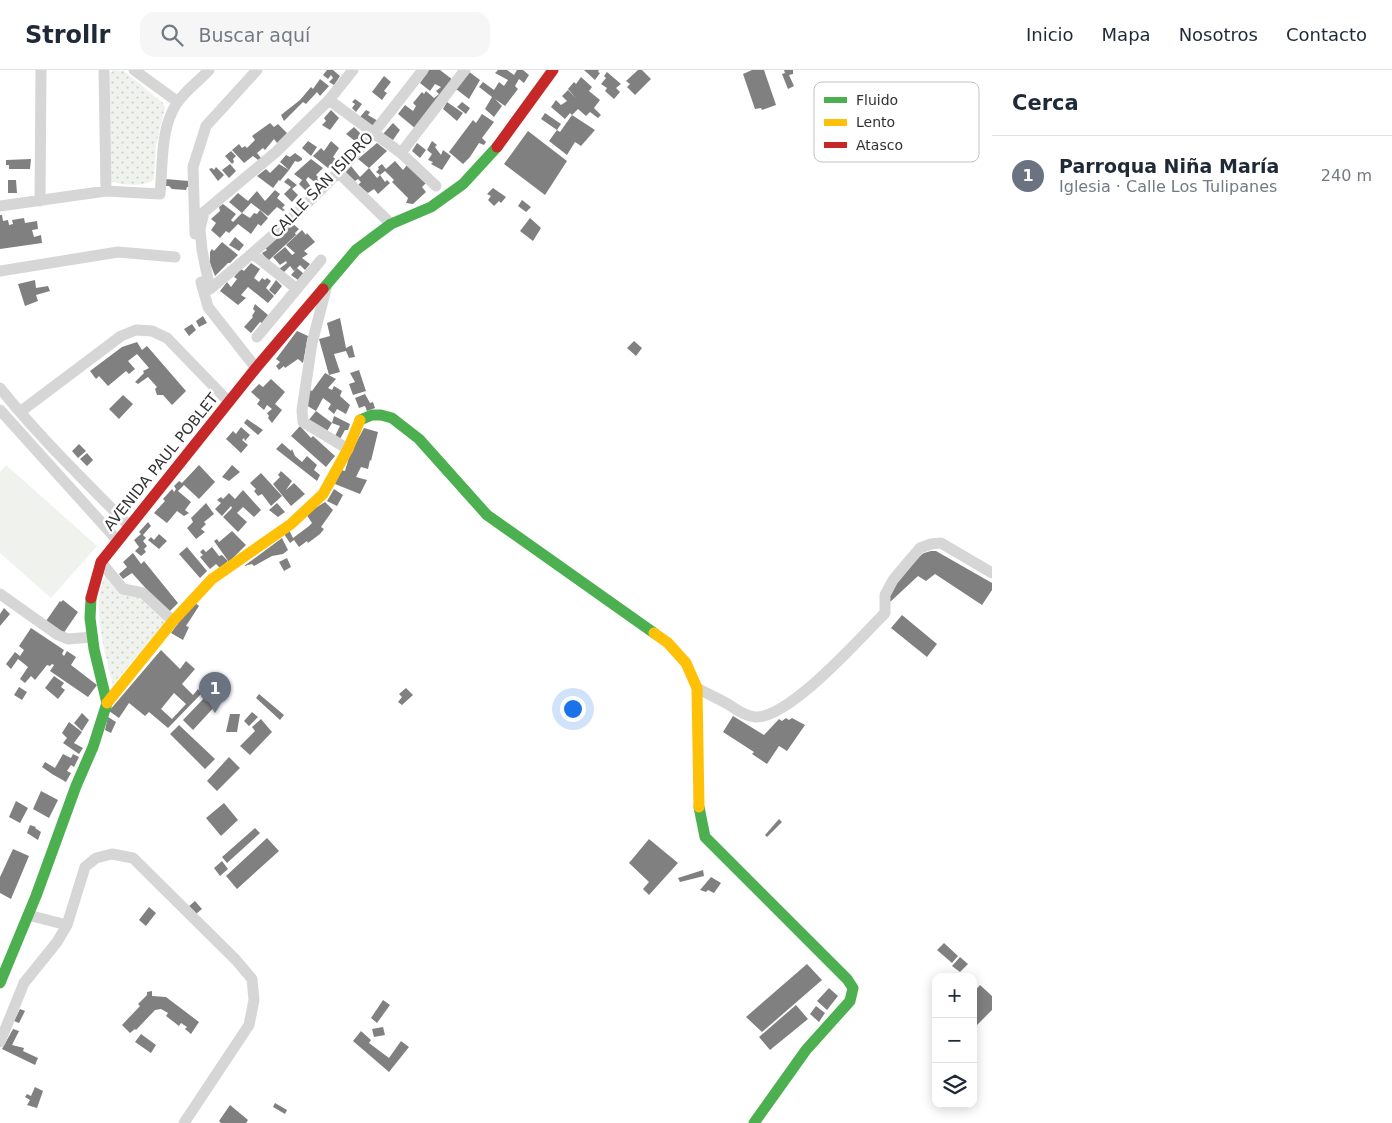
<!DOCTYPE html>
<html lang="es">
<meta charset="utf-8">
<style>
body{margin:0;font-family:"DejaVu Sans",sans-serif;background:#f6f6f7;color:#1f2937}
.controls{position:absolute;right:15px;bottom:15px;display:grid;overflow:hidden;border-radius:10px;box-shadow:0 2px 12px #0003}
.controls button{width:45px;height:45px;display:grid;place-items:center;padding:0;border:0;border-bottom:1px solid #e0e1e3;background:#fff;color:#1f2937;font:25px sans-serif}
.you{position:absolute;left:572px;top:638px;width:18px;height:18px;margin:-12px;border:4px solid #fff;border-radius:50%;background:#1a73e8;box-shadow:0 0 0 8px #1a73e833}
.badge{display:grid;place-items:center;width:32px;height:32px;border-radius:50%;background:#b45309;color:#fff;font-size:16px;font-weight:700}
.pin{position:absolute;translate:-50% -41px;filter:drop-shadow(0 1px 2px #0008)}
.pin::after{content:'';position:absolute;top:26px;width:18px;height:15px;background:inherit;clip-path:polygon(0 0,100% 0,50% 100%)}
.list{margin:0;padding:0;list-style:none}
h2{display:flex;justify-content:space-between;align-items:center;height:65px;margin:0;padding:0 20px;font-size:21px}
h2 small{font-size:16px;font-weight:400;color:#747a83}
.list li{display:grid;grid-template-columns:32px 1fr auto;gap:15px;align-items:center;box-sizing:border-box;height:80px;padding:0 20px;border-top:1px solid #e0e1e3}
.list b{display:block;font-size:19px;white-space:nowrap}
.list p{margin:0;font-size:16px;white-space:nowrap;color:#747a83}
.list em{font-size:16px;font-style:normal;color:#747a83}
.icon{flex:none;width:28px;height:28px;fill:none;stroke:currentColor;stroke-width:2;stroke-linecap:round;stroke-linejoin:round}
.map{position:relative;flex:none;width:992px;height:1053px;overflow:hidden}
header{display:flex;align-items:center;gap:30px;box-sizing:border-box;height:70px;padding:0 25px;background:#fff;border-bottom:1px solid #e0e1e3}
header strong{font-size:24px}
nav{display:flex;gap:28px;margin-inline-start:auto;font-size:18px}
.search{width:350px;height:45px;background:#f6f6f7;display:flex;align-items:center;gap:12px;box-sizing:border-box;padding:0 18px;border-radius:15px;color:#747a83;font-size:19px}
main{display:flex}
aside{flex:1;background:#fff}
.map>svg:first-child{display:block}
</style>
<header>
<strong>Strollr</strong>
<div class="search"><svg class="icon" aria-label="search" viewBox="0 0 24 24"><circle cx="10" cy="10" r="6"/><path d="M15 15l6 6"/></svg>Buscar aquí</div>
<nav><a>Inicio</a><a>Mapa</a><a>Nosotros</a><a>Contacto</a></nav>
</header>
<main>
<div class="map">
<svg width="992" height="1053" viewBox="0 0 992 1053">
<defs>
<pattern id="park-dots" width="8" height="8" patternUnits="userSpaceOnUse" patternTransform="scale(1.25)"><rect width="8" height="8" fill="#f0f3ed"/><path d="M2 2h.1M6 6h.1" fill="none" stroke="#ced1cc" stroke-width="1.8" stroke-linecap="round"/></pattern>
</defs>
<rect width="100%" height="100%" fill="#fff"/>
<path fill="url(#park-dots)" d="M113,0L124,1L163,33L165,38L156,75L154,109C146,118 121,115 110,111V4Z
M106,503L143,524L164,547V554L113,614C106,588 95,549 100,522C101,515 104,509 106,503Z"/>
<path fill="#f0f3ed" d="M6,395L97,476L51,528L0,483V402Z"/>
<path fill="#808080" fill-rule="evenodd" d="M327,0H333L340,6L334,15L329,12L333,8L331,5L328,9L323,5Z
M429,0H440L453,10L416,59L398,44L405,35L413,41L416,36L413,33L422,22L424,24L426,21L434,28L439,24L436,21L441,17L435,14L430,21L420,13Z
M498,0H507L514,5L517,0H523L529,5L524,13L519,9L515,16L518,19L505,36L495,29L502,36L494,47L485,39L492,27L479,17L483,12L494,20L499,12L504,16L508,10L495,3Z
M584,0H599L598,2L600,3L595,10Z
M638,0H642L651,9L635,25L627,17L630,14L626,11Z
M752,0H764L776,35L762,40L761,38L755,39L743,4Z
M784,0H793V4L789,5L794,16L788,19L782,4L785,3Z
M468,1L480,10L469,29L456,19Z
M607,2L621,14L616,18L620,22L614,29L605,21L607,18L601,14L606,8L604,6Z
M384,6L391,12L384,21L387,23L382,30L372,22Z
M581,7L592,17L589,21L600,30L594,38L601,45L598,48L590,42L586,46L578,39L572,45L570,43L565,49L551,37L556,30L561,35L567,31L562,26L568,20L576,28L568,19L574,12L576,14Z
M320,9L329,16L320,26L317,22L306,34L303,32L284,51L281,45L300,30L311,17L313,19Z
M355,29L362,34L356,42L352,38L355,34L352,32Z
M447,32L463,43L457,51L443,39Z
M462,32L470,38L466,44L457,37Z
M331,40L339,48L330,60L322,55L326,51L324,48Z
M366,40L370,42L368,45L378,51L373,57L360,47Z
M545,43L561,54L557,60L541,49Z
M482,44L494,52L482,68L486,72L484,75L479,73L470,87L463,94L449,82L473,50L476,53Z
M572,45L595,60L581,76L575,72L567,85L549,71L557,60L560,62Z
M270,53L274,57L278,54L287,63L277,73L274,69L265,80L263,78L257,83L261,88L258,90L253,86L244,93L232,80L239,74L242,78L245,76L247,78L255,70L252,66Z
M393,53L400,60L393,70L383,64Z
M354,57L362,65L355,71L346,64Z
M528,61L567,91L545,125L504,94Z
M308,71L317,77L311,86L302,78Z
M331,71L339,78L333,87L339,92L335,96L333,95L328,98L313,86L321,78L324,81Z
M432,71L437,75L435,77L441,85L443,80L451,86L442,100L431,94L433,92L428,90L432,84L427,80Z
M377,73L387,81L369,98L358,89Z
M417,73L426,80L420,88L412,81Z
M231,81L236,86L233,89L234,92L232,94L225,86Z
M295,83L302,88V90L298,92L295,91L289,100L280,111L279,110L273,118L257,106L266,99L270,103L279,94L289,100L280,92L286,85L290,87Z
M31,89L30,99H9V95H6V90Z
M311,89L323,98L316,105L320,109L316,113L308,107L306,110L311,117L306,121L299,114L302,110L294,104Z
M395,91L403,100L407,95L427,112L422,117L426,122L413,134L406,133L408,128L392,112L394,110L385,101L380,105L376,102L379,99L378,97L382,94L386,99Z
M230,94L236,101L229,108L222,100Z
M351,96L360,107L369,98L377,108L380,105L385,112L387,110L390,113L378,124L374,119L368,123L358,115L361,112L358,109L352,113L343,103Z
M216,97L224,105L218,111L209,99L212,98L214,100Z
M288,108L297,115L292,119L298,125L292,132L284,124L291,117L284,112Z
M165,109L189,111V117H187L186,120L172,119L169,116H165Z
M8,110H16L17,123H8Z
M493,118L506,127L501,133L499,131L494,136L488,130L491,126L487,124Z
M275,120L280,124L277,128L285,135L282,138L285,140L283,141L277,137L268,146L251,133L242,143L229,132L238,123L248,131L257,121L265,131Z
M522,130L531,137L526,142L518,136Z
M223,134L236,144L231,150L233,152L242,143L250,148L254,143L257,144L260,140L268,148L261,156L258,154L251,164L238,154L229,163L226,161L220,168L211,160L216,153L211,149L220,141L219,137Z
M0,145H2L3,151L8,150L9,155L13,154L12,150L24,148L25,153L37,151L38,159L32,160L34,167L41,165L42,173L0,179Z
M530,148L541,158L533,171L520,161Z
M292,153L299,159L295,163L296,165L268,191L262,183L267,180L265,178Z
M302,160L306,165L307,163L315,172L304,181L308,184L302,188L310,194L305,200L300,195L301,194L294,201L290,196L283,203L279,199L287,193L286,191L280,195L273,187L285,177L292,185L295,183L286,175Z
M235,167L244,175L239,181L229,175Z
M222,172L238,185L230,193H228L215,206L210,193V182L212,179L214,181Z
M251,193L260,199L254,208L259,212L262,208L265,210L267,208L271,211L266,218L274,226L268,233L248,217L241,225L246,228L238,235L220,221L227,212L231,217L237,209L234,207L241,199L244,201Z
M297,198L304,204L298,210L291,205Z
M35,210L36,218L48,216L50,221L36,225L38,231L25,236L18,214Z
M276,210L282,216L275,225L269,220Z
M255,234L268,245L262,253L260,252L251,263L244,257L253,247L252,246L255,241L253,239Z
M203,246L207,253L199,257L196,251Z
M340,248L346,278L352,275L355,287L349,288L346,281L334,284L340,302L329,305L319,269L330,266L327,253Z
M192,254L196,260L189,266L184,259Z
M297,261L308,266L303,293L298,289L285,298L284,296L279,300L276,296L280,292L276,289Z
M634,271L642,278L636,286L627,278Z
M137,272L142,280L147,276L186,321L172,335L163,325H157L155,319L157,317L148,307L138,314L135,312L144,303L143,301L149,298L137,284L128,291L135,299L129,304L126,301L108,316L99,306L96,309L90,301L122,277Z
M359,300L366,321L353,325L349,314L355,312L350,303Z
M325,303L336,309L328,318L332,320L334,316L342,321L340,326L350,335L346,344L337,339L334,344L328,339L331,334L323,328L316,341L332,353L326,363L308,351L316,341L306,335L310,320L312,321Z
M271,309L285,322L275,334L282,340L272,353L268,348L269,346L267,343L272,339L267,335L264,340L257,334L260,330L251,322L259,314L263,317Z
M365,324L370,333L373,332L375,338L367,341L365,336L359,338L355,328Z
M123,325L133,334L119,349L109,339Z
M334,346L350,354L348,360H345L340,369L335,366L340,356L332,353Z
M247,349L263,360L258,365L244,353Z
M300,356L311,368L313,366L335,386L326,397L291,366Z
M241,357L250,365L245,371L244,368L242,370L248,375L241,383L226,369L233,361L236,364Z
M364,358L378,362L371,391L370,390L368,399L361,397L356,407L367,410L360,424L335,414L341,400L345,401L350,384Z
M282,373L291,381L292,379L295,386L302,392L307,386L317,395L314,400L320,405L317,411L276,379Z
M79,374L86,381L78,388L72,381Z
M87,383L93,390L87,396L80,389Z
M199,395L215,412L199,429L184,415L178,421L191,432L185,440L189,443L184,446L177,441L167,453L154,443L165,431L163,429L172,419L174,422L176,419L174,416L179,411L182,413Z
M232,395L240,402L229,411L222,407Z
M281,401L292,411L286,420L294,413L305,424L291,436L273,414L280,407L278,405Z
M261,403L282,426L271,436L262,424L258,426L254,421L256,419L250,413Z
M334,419L343,425L337,436L327,431Z
M243,420L261,440L254,447L243,437L237,443L247,452L238,462L223,447L232,438L231,436L222,446L215,439L221,433L217,430L221,427L223,429L229,423L235,429Z
M325,432L333,440L321,457L324,459L320,464L308,473L307,471L299,477L294,470L290,473L284,464L289,460L293,468L309,456L312,453L306,444Z
M206,433L214,444L204,452L206,454L201,459L205,462L196,469L187,458L193,452L191,448Z
M277,433L285,442L278,447L269,440Z
M148,452L151,456L143,465L146,468L143,471L147,476L144,479L146,482L141,486L135,481L139,477L134,470L141,464L139,462Z
M232,461L246,475L229,492L214,471L217,469L219,472Z
M159,464L167,471L159,479L148,470L151,467L154,470Z
M282,468L288,480L283,484L272,486L254,496L252,494L244,496Z
M187,477L207,501L200,508L179,484Z
M212,477L219,486L222,485L228,491L220,498L216,494L210,499L200,487L203,485L200,482L203,479L206,482Z
M931,481H936L992,513V520L982,535L935,504L926,511L918,506L889,533L890,521L914,490L924,483Z
M133,483L141,494L144,491L178,533L168,543L132,503L123,509L119,504L127,497L123,492Z
M287,488L291,497L284,501L279,492Z
M63,530L78,542L63,564L46,551L60,531L61,532Z
M194,532L199,536L186,556L189,557L183,570L171,563Z
M4,538L10,544L0,556V544Z
M902,545L937,574L927,587L891,558Z
M31,558L64,580L62,584L64,586L67,581L76,587L71,595L97,615L88,627L50,601L54,595L52,594L50,596L47,595L35,610L31,606L25,613L20,609L28,597L18,589L11,599L6,594L15,582L20,586L24,580L19,576Z
M161,580L180,599L186,591L195,599L182,614L193,625L198,619L201,624L168,658L149,642L145,646L129,633L119,648L109,641ZM174,623L186,634L172,649L161,639Z
M54,606L64,613L61,617L65,620L58,629L45,618Z
M19,617L27,622L22,630L14,625Z
M406,618L413,625L402,635L398,632L402,627L399,624Z
M208,624L217,634L193,660L183,650Z
M259,624L284,645L280,650L256,628Z
M252,642L258,647L249,656L244,651Z
M82,643L89,650L82,661L74,653Z
M230,644H240L237,662H226Z
M733,646L764,665L779,649L782,651L786,648L789,650L792,648L805,655L787,681L779,676L767,694L752,684L754,682L723,662Z
M108,647L116,652L111,663L105,660Z
M261,649L272,662L250,685L240,676L255,661L252,657Z
M69,652L82,662L74,673L83,678L79,684L63,673L67,668L62,663Z
M179,655L215,689L205,699L170,664Z
M63,684L71,688L73,684L79,687L74,697L71,695L67,701L71,703L66,712L52,704L42,697L45,692L55,698Z
M229,687L240,698L217,721L207,711Z
M41,721L58,730L49,748L33,739Z
M16,731L28,738L20,753L9,747Z
M224,733L238,750L221,766L206,748Z
M779,749L782,752L767,767L765,765Z
M30,755L36,757L35,758L41,762L38,770L27,763Z
M255,758L260,763L227,793L222,787Z
M267,768L279,781L237,819L226,806Z
M649,769L678,793L649,825L643,819L649,812L629,793Z
M13,779L29,786L11,829L0,823V807Z
M222,791L228,799L220,806L214,798Z
M703,800L704,806L680,812L678,808Z
M711,807L721,813L714,823L708,820L706,822L700,820Z
M195,831L202,839L196,844L188,837Z
M149,837L156,843L146,856L139,850Z
M944,873L958,886L952,893L937,880Z
M960,887L968,894L960,902L952,896Z
M807,894L822,910L762,962L746,947Z
M980,915L992,926V940L975,957L973,955V923Z
M829,918L838,926L827,940L817,931Z
M152,921V926L166,927L199,952L191,964L185,959L187,957L181,953L179,956L166,946L168,943L161,939L155,940L136,960L135,959L130,963L122,955L140,936L138,934L147,925V922Z
M383,930L390,935L377,953L371,948Z
M796,935L808,949L770,980L759,967Z
M816,936L825,943L819,952L810,944Z
M20,939L25,941L19,953L14,951Z
M383,957L385,965L374,967L372,959Z
M13,959L19,961L12,975L24,978L23,981L38,988L35,995L2,979Z
M361,961L371,970L369,973L389,988L401,971L409,977L389,1002L353,971Z
M141,964L156,975L151,983L135,972Z
M35,1017L43,1021L37,1038L27,1035L30,1030L25,1027L27,1024L31,1026Z
M275,1033L287,1040L285,1044L273,1037Z
M230,1035L248,1050L246,1053H221L219,1051Z"/>
<g fill="none" stroke-linecap="round" stroke-linejoin="round">
<path stroke="#d6d6d6" stroke-width="11" d="M104,0L106,121
M134,0L178,32
M353,0L329,30L276,82L204,142L200,159L202,180L210,219C268,171 325,121 373,63C390,43 406,21 423,0
M329,30L401,83L436,116
M401,83L465,0
M338,102L391,154
M40,131L41,0
M0,136L106,121L160,124C163,95 160,58 177,33C185,21 199,11 209,0
M195,164L193,97L206,56L257,0
M253,184L297,219
M0,201L118,182L175,187
M201,212L208,237L256,298
M326,219L312,273L302,340L303,352L348,379
M257,267L321,190
M0,318C39,367 85,411 129,456
M0,340L118,471
M20,342L121,266L136,260L152,261L167,268L229,332
M101,492L123,519L143,523L173,551
M0,524L58,565L68,569L93,567
M697,618C706,623 715,627 724,632C734,637 743,646 755,647C789,649 860,568 885,543V525L893,510L908,492L920,478L931,474L941,473L992,503
M28,845L67,855
M0,972L24,913L57,872L67,855L85,797L96,788L112,784L133,788L236,890L252,909L254,930L249,955L184,1053"/>
<path stroke="#4caf50" stroke-width="11" d="M323,219L356,180L391,154L431,137L463,114L497,77
M360,350L372,345H381L392,348L419,369L487,445L654,563
M699,737L705,767L847,909L853,918L850,931L806,980L754,1053
M0,913L36,826L76,716L93,677L107,633L94,579L90,548L91,528"/>
<path stroke="#ffc107" stroke-width="11" d="M654,563L668,573L686,593L697,618L699,737
M107,633L173,551L212,509L291,454L323,424L348,379L360,350"/>
<path stroke="#c62828" stroke-width="11" d="M497,77L553,0
M91,528L101,492L256,298L323,219"/>
</g>
<g text-anchor="middle" dominant-baseline="central" stroke-width="5" stroke-linejoin="round" paint-order="stroke">
<g font-size="15" fill="#323232" stroke="#fff">
<text transform="translate(322 115) rotate(-46)">CALLE SAN ISIDRO</text>
<text transform="translate(161 392) rotate(-51)">AVENIDA PAUL POBLET</text>
</g>
</g>
<rect x="814" y="12" width="165" height="80" rx="8" fill="#fff" stroke="#c2c2c2" stroke-width="1"/>
<rect x="824" y="27" width="23" height="6" fill="#4caf50"/>
<rect x="824" y="49" width="23" height="7" fill="#ffc107"/>
<rect x="824" y="72" width="23" height="6" fill="#c62828"/>
<g font-size="14" fill="#323232">
<text x="856" y="35">Fluido</text>
<text x="856" y="57">Lento</text>
<text x="856" y="80">Atasco</text>
</g>
</svg>
<div class="controls">
<button>+</button>
<button>−</button>
<button><svg class="icon" aria-label="layers" viewBox="0 0 24 24"><path d="M12 4l9 5-9 5-9-5zM3 14l9 5 9-5"/></svg></button>
</div>
<div class="you"></div>
<div class="pin badge" style="left:215px;top:643px;background:#6b7280">1</div>
</div>
<aside>
<h2>Cerca<small></small></h2>
<ul class="list">
<li><span class="badge" style="background:#6b7280">1</span><div><b>Parroqua Niña María</b><p>Iglesia · Calle Los Tulipanes</p></div><em>240 m</em></li>
</ul>
</aside>
</main>
